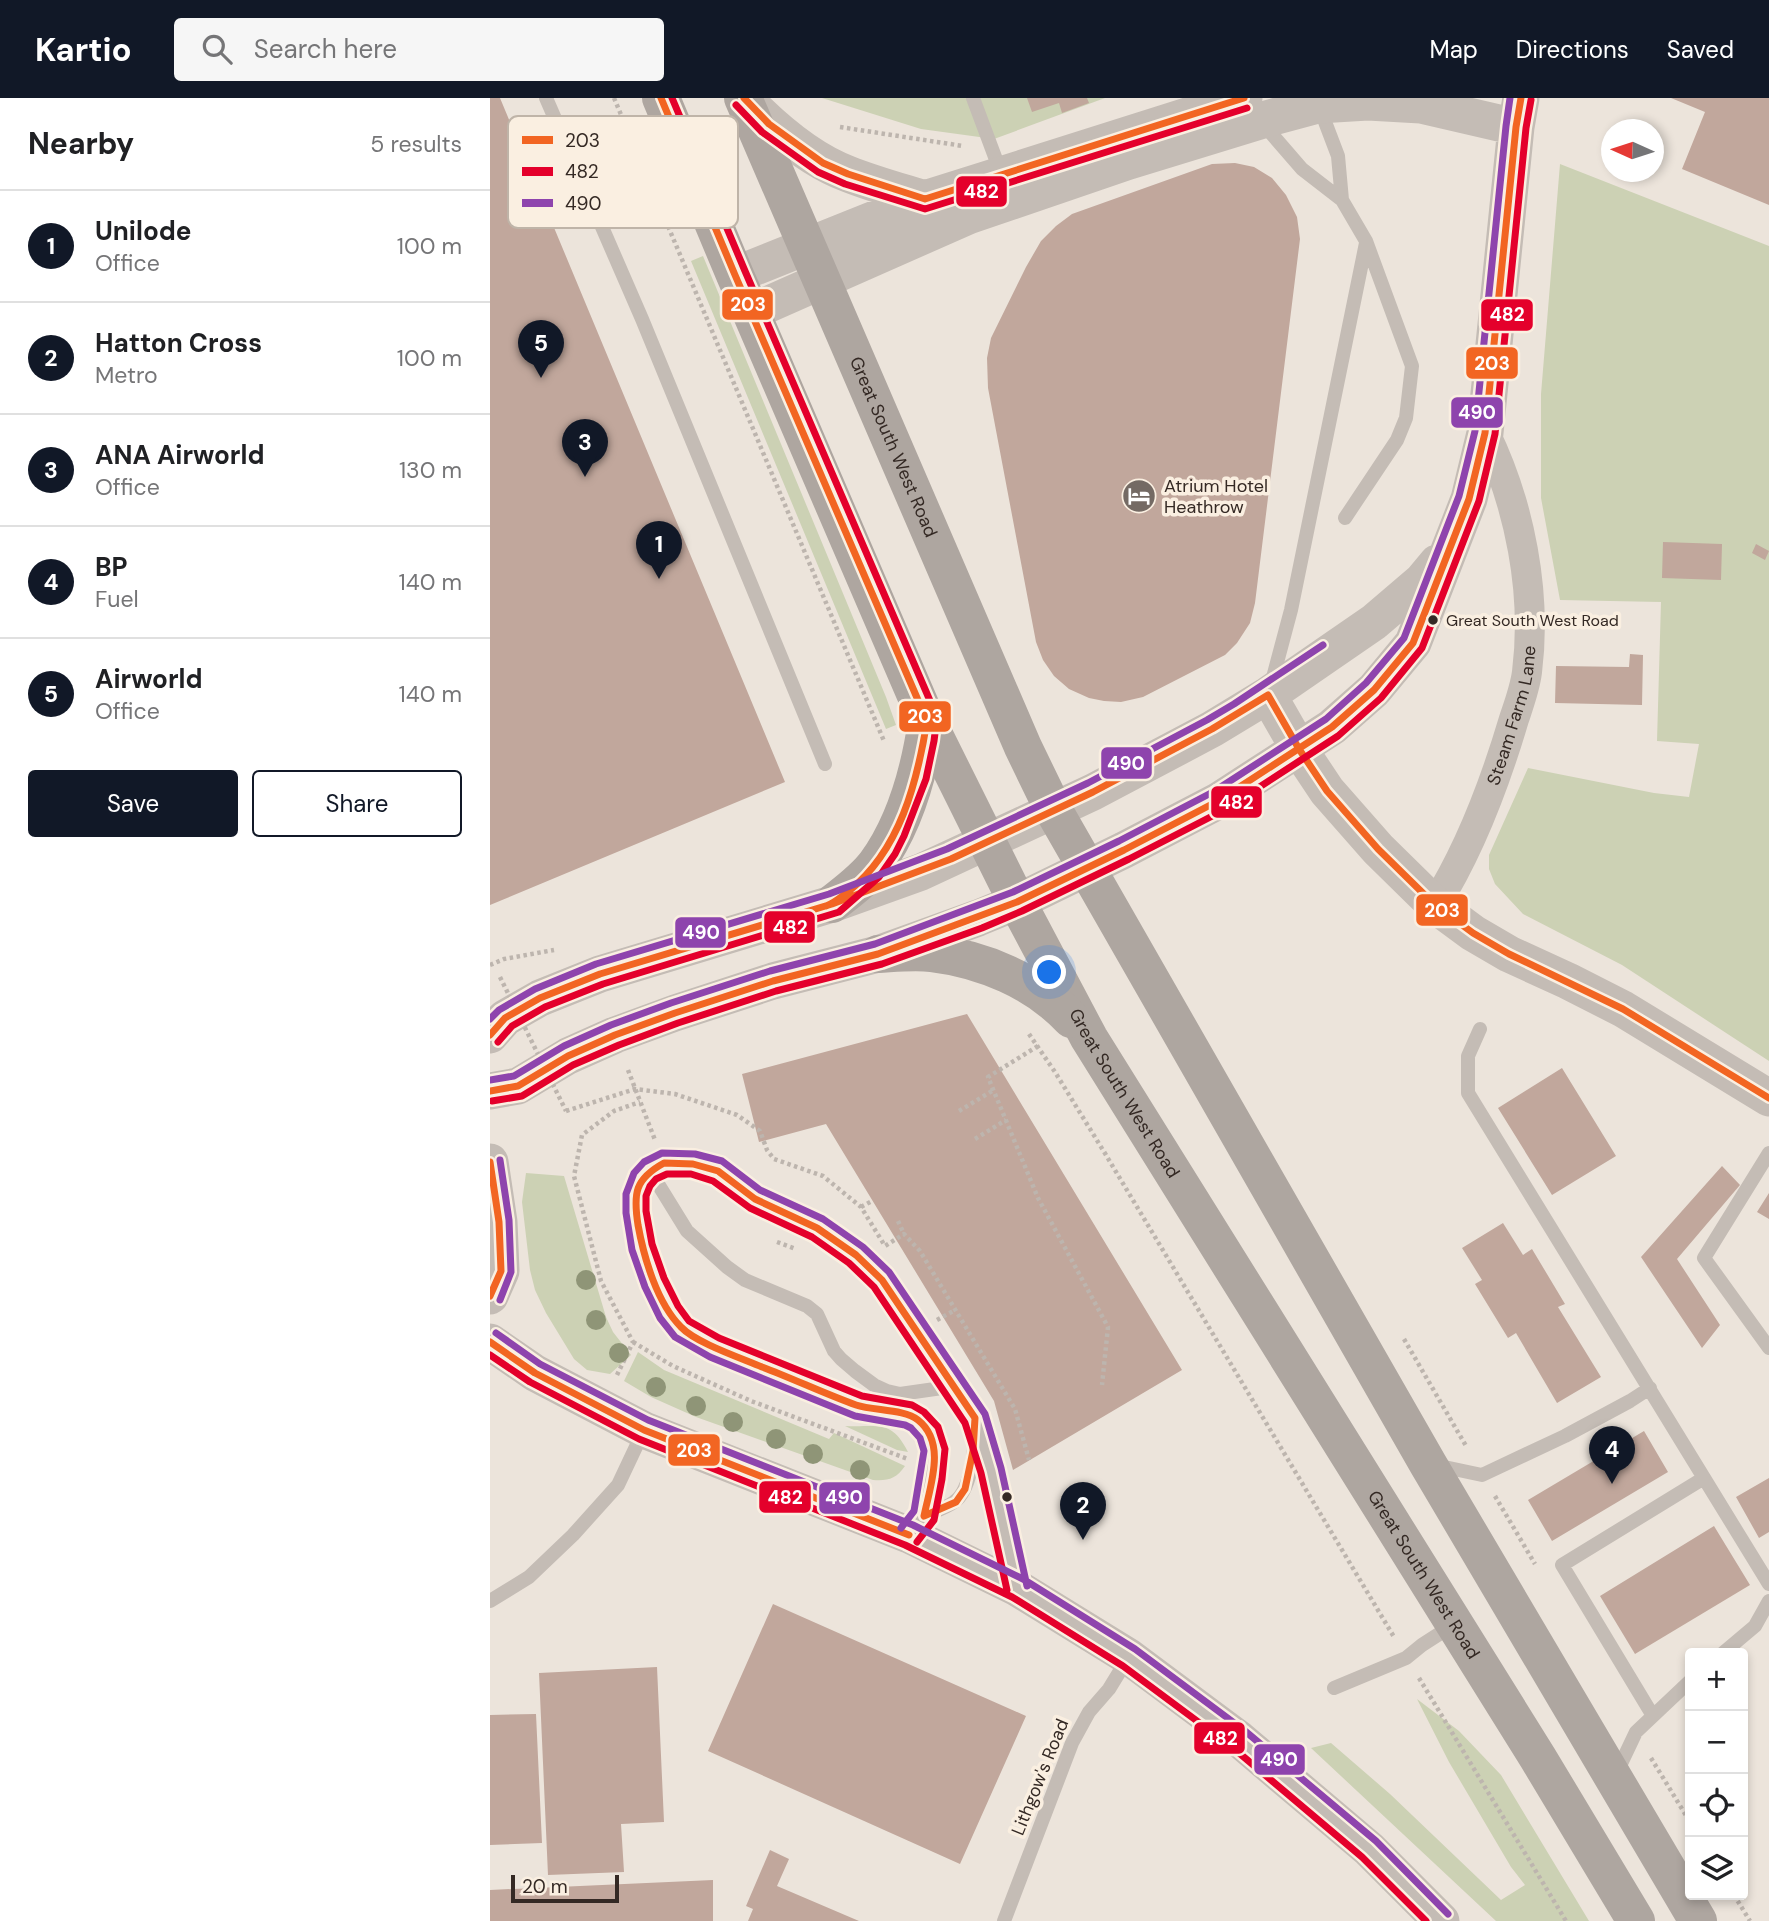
<!DOCTYPE html>
<meta charset="utf-8">
<style>
body{margin:0;font-family:"DM Sans",sans-serif;background:#f6f6f6;color:#202124}
.controls{position:absolute;right:21px;bottom:21px;display:grid;overflow:hidden;border-radius:7px;box-shadow:0 4px 10px #0003}
.controls button{width:63px;height:63px;display:grid;place-items:center;padding:0;border:0;border-bottom:2px solid #e0e0e0;background:#fff;color:#202124;font:35px sans-serif}
.compass{position:absolute;left:1111px;top:21px;width:63px;height:63px;border-radius:50%;background:#fff;box-shadow:0 4px 10px #0003;rotate:273deg}
.scale{position:absolute;left:21px;bottom:18px;width:108px;box-sizing:border-box;padding-left:7px;border:4px solid #342924;border-top:0;font-size:19px;line-height:24px;white-space:nowrap;color:#342924;-webkit-text-stroke:5px #faefe1;paint-order:stroke}
.you{position:absolute;left:560px;top:875px;width:24px;height:24px;margin:-18px;border:5px solid #fff;border-radius:50%;background:#1a73e8;box-shadow:0 0 0 10px #1a73e833}
.badge{display:grid;place-items:center;width:46px;height:46px;border-radius:50%;background:#111827;color:#fff;font-size:23px;font-weight:700}
.pin{position:absolute;translate:-50% -58px;filter:drop-shadow(0 2px 4px #0008)}
.pin::after{content:'';position:absolute;top:37px;width:24px;height:21px;background:inherit;clip-path:polygon(0 0,100% 0,50% 100%)}
.list{margin:0;padding:0;list-style:none}
h2{display:flex;justify-content:space-between;align-items:center;height:91px;margin:0;padding:0 28px;font-size:30px}
h2 small{font-size:23px;font-weight:400;color:#757577}
.list li{display:grid;grid-template-columns:46px 1fr auto;gap:21px;align-items:center;box-sizing:border-box;height:112px;padding:0 28px;border-top:2px solid #e0e0e0}
.list b{display:block;font-size:26px;white-space:nowrap}
.list p{margin:0;font-size:23px;white-space:nowrap;color:#757577}
.list em{font-size:23px;font-style:normal;color:#757577}
.actions{display:flex;gap:14px;padding:21px 28px}
.actions a{flex:1;padding:16px 0;border:2px solid #111827;border-radius:7px;text-align:center;font-size:24px;color:#111827}
.actions .main{background:#111827;color:#fff}
.icon{flex:none;width:38px;height:38px;fill:none;stroke:currentColor;stroke-width:2;stroke-linecap:round;stroke-linejoin:round}
.map{position:relative;flex:none;width:1279px;height:1823px;overflow:hidden}
header{display:flex;align-items:center;gap:42px;box-sizing:border-box;height:98px;padding:0 35px;background:#111827;color:#fff}
header strong{font-size:33px}
nav{display:flex;gap:38px;margin-inline-start:auto;font-size:24px}
.search{width:490px;height:63px;background:#f6f6f6;display:flex;align-items:center;gap:18px;box-sizing:border-box;padding:0 24px;border-radius:7px;color:#757577;font-size:26px}
main{display:flex}
aside{flex:1;background:#fff}
.map>svg:first-child{display:block}
</style>
<header>
<strong>Kartio</strong>
<div class="search"><svg class="icon" aria-label="search" viewBox="0 0 24 24"><circle cx="10" cy="10" r="6"/><path d="M15 15l6 6"/></svg>Search here</div>
<nav><a>Map</a><a>Directions</a><a>Saved</a></nav>
</header>
<main>
<aside>
<h2>Nearby<small>5 results</small></h2>
<ul class="list">
<li><span class="badge">1</span><div><b>Unilode</b><p>Office</p></div><em>100 m</em></li>
<li><span class="badge">2</span><div><b>Hatton Cross</b><p>Metro</p></div><em>100 m</em></li>
<li><span class="badge">3</span><div><b>ANA Airworld</b><p>Office</p></div><em>130 m</em></li>
<li><span class="badge">4</span><div><b>BP</b><p>Fuel</p></div><em>140 m</em></li>
<li><span class="badge">5</span><div><b>Airworld</b><p>Office</p></div><em>140 m</em></li>
</ul>
<div class="actions"><a class="main">Save</a><a>Share</a></div>
</aside>
<div class="map">
<svg width="1279" height="1823" viewBox="0 0 1279 1823">
<rect width="100%" height="100%" fill="#ece4db"/>
<path fill="#ccd1b4" d="M332,0H615L504,41L431,31Z
M1070,66L1279,148V963L1132,867L1033,816L1005,786L999,771V757L1038,670L1164,695L1199,699L1209,646L1167,643L1171,504L1070,502L1051,400V296Z
M213,158L396,599L406,627L396,631L201,163Z
M36,1075L74,1078L116,1219L123,1234L141,1257L120,1276L97,1272L84,1261L56,1215L45,1192L40,1172L32,1104Z
M148,1254L174,1272L339,1341L344,1335L415,1368C406,1381 398,1383 383,1382L206,1319L161,1299L134,1283Z
M355,1328C387,1330 401,1320 418,1354L407,1352Z
M927,1601L969,1633L1011,1677L1099,1823H1006L821,1650L841,1645L900,1696L1011,1802L1035,1787L1021,1769L959,1664Z"/>
<path fill="#c1a79c" d="M0,0H10L295,684L0,807Z
M537,0H597L599,5L572,15L569,5L542,14Z
M1181,0H1279V107L1192,71L1215,14Z
M745,65L764,69L782,80L796,97L807,119L810,141L765,505L760,525L747,545L735,557L653,599L631,604L614,603L599,600L579,591L564,578L553,562L546,544L498,290L497,260L501,240L536,169L551,143L566,128L582,116L722,66Z
M1173,444L1232,446L1231,482L1172,480Z
M1266,446L1279,453L1275,462L1262,455Z
M1140,556L1153,557L1152,607L1065,605L1066,568L1139,569Z
M477,916L692,1272L523,1372L504,1303L336,1026L269,1044L252,976Z
M1072,970L1126,1058L1062,1097L1008,1010Z
M1232,1068L1250,1087L1187,1161L1230,1227L1212,1250L1151,1159Z
M1279,1095V1121L1267,1114Z
M1013,1125L1033,1157L1042,1151L1075,1206L1068,1209L1111,1279L1067,1305L1026,1235L1018,1240L985,1186L992,1182L972,1150Z
M1154,1333L1178,1374L1062,1443L1038,1402Z
M1279,1380V1434L1269,1440L1246,1399Z
M1224,1428L1260,1487L1145,1556L1110,1498Z
M283,1506L536,1618L470,1766L218,1653Z
M167,1569L174,1724L131,1726L134,1774L58,1777L49,1575Z
M46,1616L52,1745L0,1747V1617Z
M280,1752L299,1761L287,1788L369,1823H258L263,1811L256,1808Z
M223,1782V1823H0V1792Z"/>
<g fill="none" stroke-linecap="round" stroke-linejoin="round">
<path stroke="#bdb5ae" stroke-width="4.5" stroke-dasharray="3.5 3.5" stroke-linecap="butt" d="M124,0L150,62
M350,29L473,48
M170,109L394,643
M0,867L14,861L64,852
M539,936L565,974L616,1057L904,1539
M548,948L498,979L548,1100L618,1229L612,1287
M138,972L165,1042
M76,1013L145,991L185,996L247,1017L270,1033L277,1052L284,1061L333,1078L371,1109L395,1148L414,1136L430,1153L525,1311L539,1362
M469,1013L502,993
M485,1041L516,1022
M371,1109L382,1103
M408,1123L414,1136
M287,1144L306,1151
M447,1222L465,1212
M914,1241L976,1348
M143,1244L183,1268L261,1303L418,1361
M127,1277L143,1244L111,1183L84,1078L92,1037L124,1013L150,1004
M1005,1398L1045,1466
M929,1580L1076,1823
M1161,1660L1200,1724
M1244,1797L1260,1823"/>
<path stroke="#c4bcb5" stroke-width="14" d="M56,0L152,221L335,666
M483,0L511,75
M829,8L848,58L852,102
M776,21L780,34L812,71L852,102L876,143L922,268L916,320L907,342L855,420
M103,110L197,68
M781,587L801,512L876,145
M990,931L978,958V995L1214,1380L1072,1467L1163,1618
M1279,1055L1214,1160L1279,1250
M160,1073L197,1133L237,1169L255,1182L317,1208L327,1216L344,1253L351,1261L365,1273L384,1287L397,1293L410,1296L452,1290L469,1296
M945,1367L992,1377L1075,1338L1140,1303L1160,1290
M1214,1380L1279,1486
M434,1418C443,1414 456,1410 464,1404C481,1393 485,1351 485,1332
M420,1436L434,1418L442,1379L445,1352L439,1335L428,1322L418,1317L369,1308L224,1249L192,1231L179,1214L164,1184L152,1149L146,1114V1096L151,1082L160,1073L174,1065L203,1066L228,1073L265,1101L327,1130L366,1157L392,1182L485,1320L501,1372L526,1485
M0,1503L39,1479L83,1437L128,1387L153,1334
M1233,1555L1265,1528L1279,1503
M844,1590L916,1560L932,1547L963,1527
M1127,1674L1146,1634L1200,1583
M514,1823L582,1645L599,1614L619,1591L638,1560"/>
<path stroke="#c4bcb5" stroke-width="30" id="s1" d="M945,807C981,750 1005,685 1024,621C1029,606 1035,590 1037,574C1047,495 1030,407 995,335"/>
<path stroke="#c4bcb5" stroke-width="37" d="M254,0C283,30 318,61 358,76C383,86 409,93 435,101
M245,177L435,101L754,0
M261,214L478,118L639,63L776,21L828,7L878,4L931,7L1026,29
M778,597L809,651L837,693L888,751L945,807L983,835L1019,856L1078,883L1133,911L1279,1000
M0,937L15,920L50,900L110,876L342,806L431,774L603,694L722,631L778,597L884,524L932,483L947,465
M0,993L28,988L78,958L125,937L185,915L283,883L388,856L488,820L527,804L634,752L728,703L842,629L884,592L923,545L979,401L995,335L1026,29L1031,0
M0,1064L9,1124L11,1173L0,1198
M0,1244L45,1275L154,1332L419,1437L527,1490L639,1559L749,1641L879,1751L951,1823"/>
<g stroke="#aea6a0" stroke-width="38">
<path id="s2" d="M171,0L245,177L437,623L527,804L599,940L1048,1660L1146,1823"/>
<path id="s3" d="M253,0L533,649L564,713L938,1366L1208,1823"/>
<path d="M342,806C357,794 374,782 386,766C415,726 430,671 437,623"/>
<path d="M388,856C406,855 424,853 442,855C492,861 546,883 581,921"/>
</g>
<path stroke="#bdb5ae" stroke-width="4.5" stroke-dasharray="3.5 3.5" stroke-linecap="butt" d="M10,879L76,1013"/>
<g stroke="#faefe1" stroke-width="12">
<path id="bus-1" d="M171,0L245,177L437,623C427,685 410,752 359,793C351,799 345,805 336,808
M254,0L279,26L333,65L358,76L435,101L754,0
M0,937L15,920L50,900L110,876L342,806L461,761L603,694L722,631L778,597L809,651L837,693L888,751L945,807L983,835L1019,856L1133,911L1279,1000
M0,993L28,988L78,958L125,937L185,915L283,883L388,856L527,804L634,752L728,703L842,629L884,592L923,545L979,401L995,335L1026,29L1031,0
M0,1064L9,1124L11,1173L0,1198
M174,1065L203,1066L228,1073L265,1101L327,1130L366,1157L392,1182L485,1320L483,1353L475,1391L466,1404L434,1418C440,1388 457,1345 428,1322C414,1311 384,1313 366,1307C335,1296 304,1281 272,1269C251,1260 206,1245 191,1229C167,1205 154,1160 148,1127C143,1095 145,1081 174,1065Z
M0,1244L45,1275L154,1332L419,1437"/>
</g>
<g stroke="#faefe1" stroke-width="12">
<path id="bus-2" d="M246,7L272,34L328,74L355,86L435,111L757,10
M8,944L22,928L55,909L113,886L349,814L389,779L405,756L414,738L436,681L444,643L447,619L255,173L182,0
M2,1003L32,998L83,967L129,947L188,925L286,893L392,866L492,830L532,813L639,761L734,712L848,638L891,600L932,550L989,403L1005,336L1036,30L1041,2
M0,1257L40,1284L149,1341L415,1447L522,1499L633,1568L742,1649L872,1759L936,1823
M427,1444L444,1422L452,1381L455,1351L448,1329L434,1314L422,1307L372,1298L229,1240L199,1223L188,1208L174,1180L162,1146L156,1113V1098L160,1088L166,1081L177,1076H201L223,1083L260,1110L322,1139L359,1165L384,1189L475,1325L491,1375L517,1492"/>
</g>
<g stroke="#faefe1" stroke-width="12">
<path id="bus-3" d="M0,921L9,912L45,891L106,866L339,796L457,751L598,685L717,622L744,606L833,547
M0,982L24,978L74,948L121,927L181,905L280,873L385,846L523,794L629,743L723,694L836,621L876,585L914,540L969,398L985,333L1016,28L1020,0
M10,1202L21,1174L19,1122L10,1062
M6,1235L50,1266L158,1322L423,1427L533,1481L645,1551L755,1633L886,1743L958,1816
M411,1430L424,1413L434,1353L430,1340L421,1330L415,1327L365,1318L220,1259L185,1239L170,1220L155,1189L142,1152L136,1115V1096L144,1075L154,1064L172,1055L205,1056L232,1063L270,1092L333,1121L373,1149L399,1174L495,1316L511,1370L537,1488"/>
</g>
<use href="#bus-1" stroke="#f26522" stroke-width="7"/>
<use href="#bus-2" stroke="#e4002b" stroke-width="7"/>
<use href="#bus-3" stroke="#8e44ad" stroke-width="7"/>
</g>
<g fill="#8f9577">
<circle cx="96" cy="1182" r="10"/>
<circle cx="106" cy="1222" r="10"/>
<circle cx="129" cy="1255" r="10"/>
<circle cx="166" cy="1289" r="10"/>
<circle cx="206" cy="1308" r="10"/>
<circle cx="243" cy="1324" r="10"/>
<circle cx="286" cy="1341" r="10"/>
<circle cx="323" cy="1356" r="10"/>
<circle cx="370" cy="1372" r="10"/>
</g>
<defs>
<g id="hotel-disc" transform="scale(1.75)"><circle r="9.5" fill="#746a64" stroke="#faefe1"/><path d="M-6-4.5h1.5V1H6V5H4.5V3h-9V5H-6ZM-4 0a1.8 1.8 0 1 1 3.6 0ZM.5 0V-2.5h3Q6-2.5 6 0Z" fill="#fff"/></g>
</defs>
<g fill-rule="evenodd">
<use href="#hotel-disc" x="649" y="398"/>
</g>
<g fill="#342924" stroke="#faefe1" stroke-width="2.5">
<circle cx="943" cy="522" r="6"/>
<circle cx="517" cy="1399" r="6"/>
</g>
<g text-anchor="middle" dominant-baseline="central" stroke-width="7" stroke-linejoin="round" paint-order="stroke">
<g font-size="16" fill="#342924" stroke="#faefe1" text-anchor="start">
<text x="956" y="522">Great South West Road</text>
</g>
<g font-size="18" fill="#342924" stroke="#faefe1">
<text stroke="none"><textPath href="#s3" startOffset="380">Great South West Road</textPath></text>
<text stroke="none"><textPath href="#s1" startOffset="206">Steam Farm Lane</textPath></text>
<text stroke="none"><textPath href="#s2" startOffset="1099">Great South West Road</textPath></text>
<text stroke="none"><textPath href="#s2" startOffset="1666">Great South West Road</textPath></text>
<text transform="translate(550 1679) rotate(-68)">Lithgow's Road</text>
</g>
<g font-size="18" fill="#342924" stroke="#faefe1" text-anchor="start">
<text x="674" y="388">Atrium Hotel<tspan x="674" dy="21">Heathrow</tspan></text>
</g>
</g>
<rect x="18" y="18" width="230" height="112" rx="10" fill="#faefe1" stroke="#bfb4a8" stroke-width="2"/>
<rect x="32" y="38" width="31" height="8" fill="#f26522"/>
<rect x="32" y="69" width="31" height="9" fill="#e4002b"/>
<rect x="32" y="101" width="31" height="8" fill="#8e44ad"/>
<g font-size="19" fill="#342924">
<text x="75" y="49">203</text>
<text x="75" y="80">482</text>
<text x="75" y="112">490</text>
</g>
<g stroke="#faefe1" stroke-width="2.5">
<rect x="465" y="77" width="53" height="33" rx="7" fill="#e4002b"/>
<rect x="231" y="190" width="53" height="33" rx="7" fill="#f26522"/>
<rect x="990" y="200" width="54" height="34" rx="7" fill="#e4002b"/>
<rect x="975" y="248" width="54" height="34" rx="7" fill="#f26522"/>
<rect x="960" y="298" width="54" height="33" rx="7" fill="#8e44ad"/>
<rect x="408" y="602" width="54" height="33" rx="7" fill="#f26522"/>
<rect x="610" y="648" width="53" height="34" rx="7" fill="#8e44ad"/>
<rect x="720" y="687" width="53" height="34" rx="7" fill="#e4002b"/>
<rect x="925" y="795" width="54" height="34" rx="7" fill="#f26522"/>
<rect x="273" y="812" width="53" height="34" rx="7" fill="#e4002b"/>
<rect x="184" y="818" width="53" height="33" rx="7" fill="#8e44ad"/>
<rect x="177" y="1335" width="54" height="34" rx="7" fill="#f26522"/>
<rect x="268" y="1382" width="54" height="34" rx="7" fill="#e4002b"/>
<rect x="328" y="1383" width="53" height="34" rx="7" fill="#8e44ad"/>
<rect x="703" y="1623" width="53" height="34" rx="7" fill="#e4002b"/>
<rect x="763" y="1645" width="53" height="33" rx="7" fill="#8e44ad"/>
</g>
<g font-size="19" text-anchor="middle" font-weight="bold" fill="#fff">
<text x="491" y="100">482</text>
<text x="258" y="213">203</text>
<text x="1017" y="223">482</text>
<text x="1002" y="272">203</text>
<text x="987" y="321">490</text>
<text x="435" y="625">203</text>
<text x="636" y="672">490</text>
<text x="746" y="711">482</text>
<text x="952" y="819">203</text>
<text x="300" y="836">482</text>
<text x="211" y="841">490</text>
<text x="204" y="1359">203</text>
<text x="295" y="1406">482</text>
<text x="354" y="1406">490</text>
<text x="730" y="1647">482</text>
<text x="789" y="1668">490</text>
</g>
</svg>
<div class="controls">
<button>+</button>
<button>−</button>
<button><svg class="icon" aria-label="locate" viewBox="0 0 24 24"><circle cx="12" cy="12" r="6"/><path d="M12 2v4M12 18v4M2 12h4M18 12h4"/></svg></button>
<button><svg class="icon" aria-label="layers" viewBox="0 0 24 24"><path d="M12 4l9 5-9 5-9-5zM3 14l9 5 9-5"/></svg></button>
</div>
<svg class="compass" viewBox="-18 -18 36 36"><path d="M0-13l5 13h-10z" fill="#e53935"/><path d="M0 13l5-13h-10z" fill="#757577"/></svg>
<div class="scale">20 m</div>
<div class="you"></div>
<div class="pin badge" style="left:169px;top:481px">1</div>
<div class="pin badge" style="left:593px;top:1442px">2</div>
<div class="pin badge" style="left:95px;top:379px">3</div>
<div class="pin badge" style="left:1122px;top:1386px">4</div>
<div class="pin badge" style="left:51px;top:280px">5</div>
</div>
</main>
